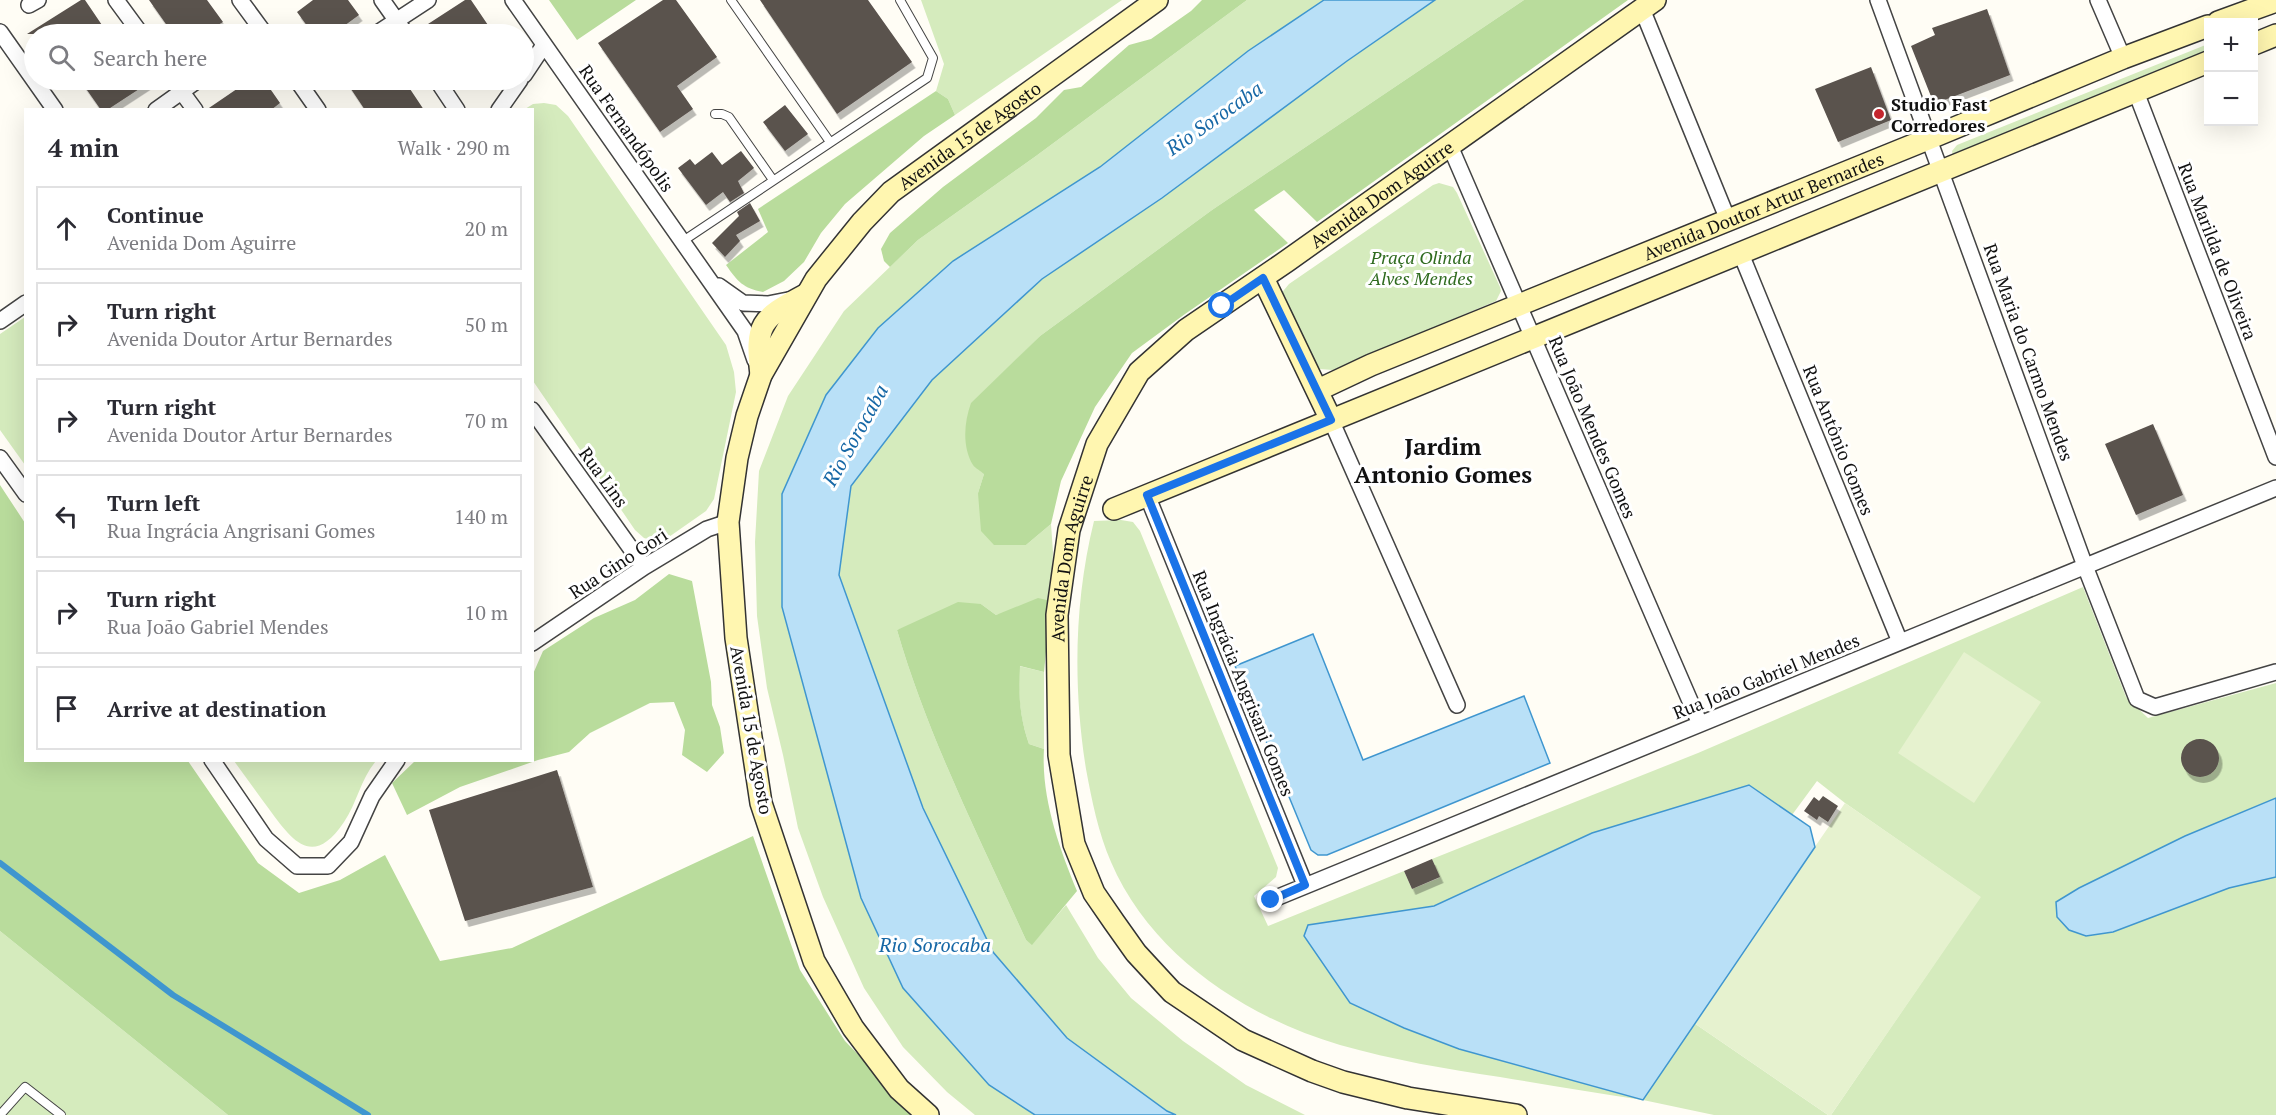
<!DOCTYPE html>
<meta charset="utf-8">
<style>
body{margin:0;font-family:"PT Serif",serif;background:#f2f2f3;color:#2b2b33}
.controls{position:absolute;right:18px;top:18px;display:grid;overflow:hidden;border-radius:0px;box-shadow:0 6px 24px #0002}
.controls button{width:54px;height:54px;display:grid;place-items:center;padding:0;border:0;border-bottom:2px solid #e1e1e2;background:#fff;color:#2b2b33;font:30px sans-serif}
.stop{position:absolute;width:18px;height:18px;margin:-14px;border:4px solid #1a73e8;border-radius:50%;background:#fff}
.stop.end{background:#1a73e8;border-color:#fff;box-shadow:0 2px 6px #0008}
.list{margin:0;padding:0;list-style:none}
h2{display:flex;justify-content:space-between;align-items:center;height:78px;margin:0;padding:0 24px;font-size:26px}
h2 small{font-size:20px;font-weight:400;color:#7c7c81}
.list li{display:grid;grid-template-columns:39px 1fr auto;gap:18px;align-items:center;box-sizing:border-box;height:84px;margin:0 12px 12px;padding:0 12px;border:2px solid #e1e1e2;border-radius:0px}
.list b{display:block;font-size:22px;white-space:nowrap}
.list p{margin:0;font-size:20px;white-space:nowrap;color:#7c7c81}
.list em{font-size:20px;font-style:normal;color:#7c7c81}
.icon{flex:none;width:33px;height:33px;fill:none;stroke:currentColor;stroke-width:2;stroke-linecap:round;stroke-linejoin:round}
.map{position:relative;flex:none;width:2276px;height:1115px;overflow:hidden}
.search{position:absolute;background:#fff;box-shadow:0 6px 24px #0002;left:24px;top:24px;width:510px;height:66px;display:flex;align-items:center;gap:15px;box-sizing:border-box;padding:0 21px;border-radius:33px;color:#7c7c81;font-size:22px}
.panel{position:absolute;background:#fff;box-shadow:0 6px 24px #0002;left:24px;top:108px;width:510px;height:654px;border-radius:0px}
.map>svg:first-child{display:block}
</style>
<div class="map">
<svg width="2276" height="1115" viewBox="0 0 2276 1115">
<defs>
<filter id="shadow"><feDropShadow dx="3.5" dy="6" stdDeviation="0" flood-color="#0004"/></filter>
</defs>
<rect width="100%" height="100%" fill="#fffdf5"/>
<path fill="#d5ebbd" d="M921,0H1122L955,115L948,99L936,91L944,64Z
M1247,0H1524L1212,210L1040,336L972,403L984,474L978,493L1026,545L1051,524L1053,552L1051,601L996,615L981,604L897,630C928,737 980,839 1026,940L1032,944L1066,905L1098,958L1131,998L1183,1041L1246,1085L1305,1115H975L947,1092L903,1047L864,988L823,897L798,828L783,755L767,688L757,616L755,542L759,471L788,396L844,311L918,240L1036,156Z
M2208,44V56L1953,156L1952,151L1957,145Z
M544,103L556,105L568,116L726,345L734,372L736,392L714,499L706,511L666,539L656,541L644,538L635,530L533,381L532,110L525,109L533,104Z
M1439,183L1453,187L1457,193L1500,287L1501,291L1496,301L1333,370L1319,369L1300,360L1279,296L1289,284L1433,185Z
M25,317V465L0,430V334Z
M1121,520L1133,522L1140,531L1278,868L1276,877L1254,896L1268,926L1404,871L1412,889L1439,878L1432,859L1698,753L2083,587L2126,697L2148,718L2276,683V1115H1831L1980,897L1845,803L1817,781L1792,815L1749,785L1592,833L1434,906L1308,925L1404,1028L1459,1049L1643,1100C1595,1093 1548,1085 1500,1077C1446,1069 1393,1060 1340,1045C1245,1017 1151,955 1111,862C1098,832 1092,801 1086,769C1073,688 1074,602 1094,521Z
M1019,666L1044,672V749L1029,744C1020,718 1018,694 1019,666Z
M234,761H376C361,778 357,803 344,822C313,868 293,842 269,809C257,793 246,777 234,761Z
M0,931L228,1115H0Z
M1694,1023L1828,1115H1714L1643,1100Z"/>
<path fill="#b9dc9c" d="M549,0H636L577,40Z
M1202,0H1247L1036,156L918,240L890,267L884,261L881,249L890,233L943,187L1036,118L1064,90L1081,87L1129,45L1151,39L1191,11Z
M1524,0H1628L1317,222L1284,190L1254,210L1288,243L1185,314L1132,353L1095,407L1061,481L1051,524L1026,545H994L981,531L978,493L984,474C981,471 975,468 973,465C962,447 964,422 971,403L1040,336L1212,210Z
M936,91L948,99L955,115L924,136L845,204L821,233L804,262L784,281L763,292C743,288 738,282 726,265L768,232L758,209Z
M0,485L25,523L26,760L188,761L258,863L299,893L340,880L385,855L440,961L512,948L753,836L800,970L845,1041L917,1115H228L0,931Z
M669,574L692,581L711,682L712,705L720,727L724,753L707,772L682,755L685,730L674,702L650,703L590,733L569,752L538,760L460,787L407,815L392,783L415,761L532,760L533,674L543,651L594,618L635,600Z
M1038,598L1051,601L1044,672L1020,666C1018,694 1020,718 1029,744L1044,749C1041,798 1059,847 1077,891L1032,945L1026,940C980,839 928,737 897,630L958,602L981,604L996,615Z"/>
<path fill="#e6f2cf" d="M1964,652L2041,702L1974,803L1898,753Z
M1845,803L1981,897L1831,1115H1828L1694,1023Z"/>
<path fill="#b9e0f7" stroke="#3f96cf" stroke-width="1.5" d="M1324,0H1435L1347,61L1162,198L1042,279L932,380L851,486L839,575L923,808L993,952L1067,1038L1167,1111L1176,1115H1035L989,1085L903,988L861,898L782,607V494L826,395L878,328L953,261L1100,167L1248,51Z
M1313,634L1363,760L1524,696L1550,763L1327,855H1318L1311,850L1235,666Z
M1749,785L1810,827L1815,847L1643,1100L1459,1049L1404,1028L1350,1003L1304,936L1308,925L1434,906L1592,833Z
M2276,798V877L2229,888L2113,932L2086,936L2069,930L2057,917L2056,902L2079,888L2185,836Z"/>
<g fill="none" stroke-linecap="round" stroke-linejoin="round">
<path stroke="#3f96cf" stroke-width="6" d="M0,863L173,995L368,1115"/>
</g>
<path fill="#5a524d" filter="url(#shadow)" d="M81,0H85L108,34H27Z
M149,0H207L223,22L203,34H173Z
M313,0H348L359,15L333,34H313L297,12Z
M465,0H471L494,34H435L428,24Z
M663,0H676L717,57L677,86L693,109L660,132L598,43Z
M760,0H868L912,62L837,114Z
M1987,9L2010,75L1934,104L1911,46L1935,35L1932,28Z
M1871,67L1891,120L1838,142L1815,89Z
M80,80H153L107,110H101Z
M250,80H264L280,103L271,110H206Z
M345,80H404L424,110H365Z
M785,105L808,134L785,151L763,122Z
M741,151L754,168L738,181L744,193L730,202L723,192L706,205L678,168L690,159L695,165L712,152L722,165Z
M750,203L760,221L736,235L740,241L725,257L712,243L739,216L737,212Z
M2153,424L2183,495L2136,515L2105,444Z
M2181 758a19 19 0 1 1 38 0a19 19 0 1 1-38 0Z
M557,770L593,887L465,921L429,810Z
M1823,796L1838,806L1828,822L1819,816L1817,820L1804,811L1814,797L1819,801Z
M1432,859L1440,877L1412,889L1404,871Z"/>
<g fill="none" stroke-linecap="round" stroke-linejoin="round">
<g stroke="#444" stroke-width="10">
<path id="service" d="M731,0L830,142
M715,114H722L729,117L773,180
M683,241L927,78L933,58L900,0
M0,1115L25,1087L61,1115"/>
</g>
<g stroke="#444" stroke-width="18">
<path id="minor" d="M116,0L141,34
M240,0L265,34
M382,0L406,34
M513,0L745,331L755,360
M1878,0L2085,566L2137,699L2155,707L2276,672
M2098,0L2123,58
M29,5L38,0
M1642,9L1728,220
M0,32L55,110
M376,34L428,0
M524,75L544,45
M173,80L195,110
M297,80L318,110
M437,80L457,110
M2136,92L2276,457
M156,110L198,80
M499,110L520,80
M1450,146L1700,724
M1741,254L1900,642
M719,286L743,303L768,304L788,300
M0,321L26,303
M532,410L644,567
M1331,420L1457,705
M0,458L26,494
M1147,495L1305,885
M532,643L644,567L707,529L728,522
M212,760L266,839L297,866H328L351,842L372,796L397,760
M1271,900L2276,488"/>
</g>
<g stroke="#333" stroke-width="24">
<g id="secondary">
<path d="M2218,22L2276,1"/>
<path d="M2254,44L2276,35"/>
<path d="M1263,278L1331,420"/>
<path d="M761,375C755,324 760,319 805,295"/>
<path id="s1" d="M1318,390L1371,365L1928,139L2123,58L2208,26"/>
<path d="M1114,509L2208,62"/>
<path id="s2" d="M928,1115L899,1089L853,1028L814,961L761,803L736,638L728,522L737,458L747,416L761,375L816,279L862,222L891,192L1157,0"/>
<path id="s3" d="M1516,1115L1408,1098L1343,1082L1312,1071L1243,1040L1172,992L1136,953L1114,922L1094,893L1074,844L1059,755L1057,615L1069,530L1097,444L1139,372L1186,330L1287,261L1655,0"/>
</g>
</g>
<use href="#service" stroke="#fff" stroke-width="8"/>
<use href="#minor" stroke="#fff" stroke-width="15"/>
<use href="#secondary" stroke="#fff6b0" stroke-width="21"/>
</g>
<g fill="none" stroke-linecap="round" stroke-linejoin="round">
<path stroke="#1a73e8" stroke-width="8" d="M1222,306L1263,278L1331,420L1147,495L1305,885L1271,900"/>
</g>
<circle fill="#c4262e" stroke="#fff" stroke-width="2" cx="1879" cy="114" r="6"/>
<g text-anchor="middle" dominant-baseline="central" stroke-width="6" stroke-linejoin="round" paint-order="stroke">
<g font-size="18" font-weight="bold" fill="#111" stroke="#fff" text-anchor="start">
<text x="1891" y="104">Studio Fast<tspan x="1891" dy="21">Corredores</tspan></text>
</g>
<g font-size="18" fill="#111" stroke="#fff">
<text transform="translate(627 128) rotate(55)">Rua Fernandópolis</text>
<text stroke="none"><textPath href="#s2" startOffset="1116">Avenida 15 de Agosto</textPath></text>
<text stroke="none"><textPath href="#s3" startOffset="1341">Avenida Dom Aguirre</textPath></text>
<text stroke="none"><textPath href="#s1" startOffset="482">Avenida Doutor Artur Bernardes</textPath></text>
<text transform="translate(2218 251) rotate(69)">Rua Marilda de Oliveira</text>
<text transform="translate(2029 352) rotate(70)">Rua Maria do Carmo Mendes</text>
<text transform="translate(1593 427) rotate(67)">Rua João Mendes Gomes</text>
<text transform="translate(1839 440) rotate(68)">Rua Antônio Gomes</text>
<text transform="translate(604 477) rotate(54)">Rua Lins</text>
<text stroke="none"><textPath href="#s3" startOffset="838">Avenida Dom Aguirre</textPath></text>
<text transform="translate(618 563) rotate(-33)">Rua Gino Gori</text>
<text transform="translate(1766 676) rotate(-22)">Rua João Gabriel Mendes</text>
<text transform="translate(1244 683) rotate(68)">Rua Ingrácia Angrisani Gomes</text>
<text transform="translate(752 730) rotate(80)">Avenida 15 de Agosto</text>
</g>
<g font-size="18" font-style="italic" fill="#2f6b1f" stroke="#fff">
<text x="1421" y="257">Praça Olinda<tspan x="1421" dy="21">Alves Mendes</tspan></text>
</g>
<g font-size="20" font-style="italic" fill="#1768a6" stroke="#fff">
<text transform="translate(1214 118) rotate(-35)">Rio Sorocaba</text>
<text transform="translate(855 435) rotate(-61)">Rio Sorocaba</text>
<text x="935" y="944">Rio Sorocaba</text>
</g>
<g font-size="24" font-weight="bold" fill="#111" stroke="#fff">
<text x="1443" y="446">Jardim<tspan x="1443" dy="28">Antonio Gomes</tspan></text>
</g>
</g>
</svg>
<div class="controls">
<button>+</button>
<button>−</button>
</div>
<div class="stop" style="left:1222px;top:306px"></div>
<div class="stop end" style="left:1271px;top:900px"></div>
<div class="search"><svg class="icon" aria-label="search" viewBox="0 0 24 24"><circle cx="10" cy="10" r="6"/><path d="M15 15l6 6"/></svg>Search here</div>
<section class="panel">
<h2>4 min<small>Walk · 290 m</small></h2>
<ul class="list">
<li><svg class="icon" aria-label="ahead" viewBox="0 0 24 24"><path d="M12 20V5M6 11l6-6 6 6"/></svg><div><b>Continue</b><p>Avenida Dom Aguirre</p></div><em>20 m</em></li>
<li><svg class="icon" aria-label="right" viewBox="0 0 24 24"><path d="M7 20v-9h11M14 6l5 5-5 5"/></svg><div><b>Turn right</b><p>Avenida Doutor Artur Bernardes</p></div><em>50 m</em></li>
<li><svg class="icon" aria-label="right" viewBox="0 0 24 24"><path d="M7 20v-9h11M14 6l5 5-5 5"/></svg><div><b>Turn right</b><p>Avenida Doutor Artur Bernardes</p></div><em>70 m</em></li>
<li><svg class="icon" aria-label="left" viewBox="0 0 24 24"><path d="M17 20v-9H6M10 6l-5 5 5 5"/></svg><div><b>Turn left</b><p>Rua Ingrácia Angrisani Gomes</p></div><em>140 m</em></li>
<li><svg class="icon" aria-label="right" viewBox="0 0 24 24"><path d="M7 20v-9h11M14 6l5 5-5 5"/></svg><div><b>Turn right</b><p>Rua João Gabriel Mendes</p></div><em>10 m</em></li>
<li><svg class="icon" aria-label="arrive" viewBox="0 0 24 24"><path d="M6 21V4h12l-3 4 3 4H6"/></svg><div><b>Arrive at destination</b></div></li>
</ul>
</section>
</div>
